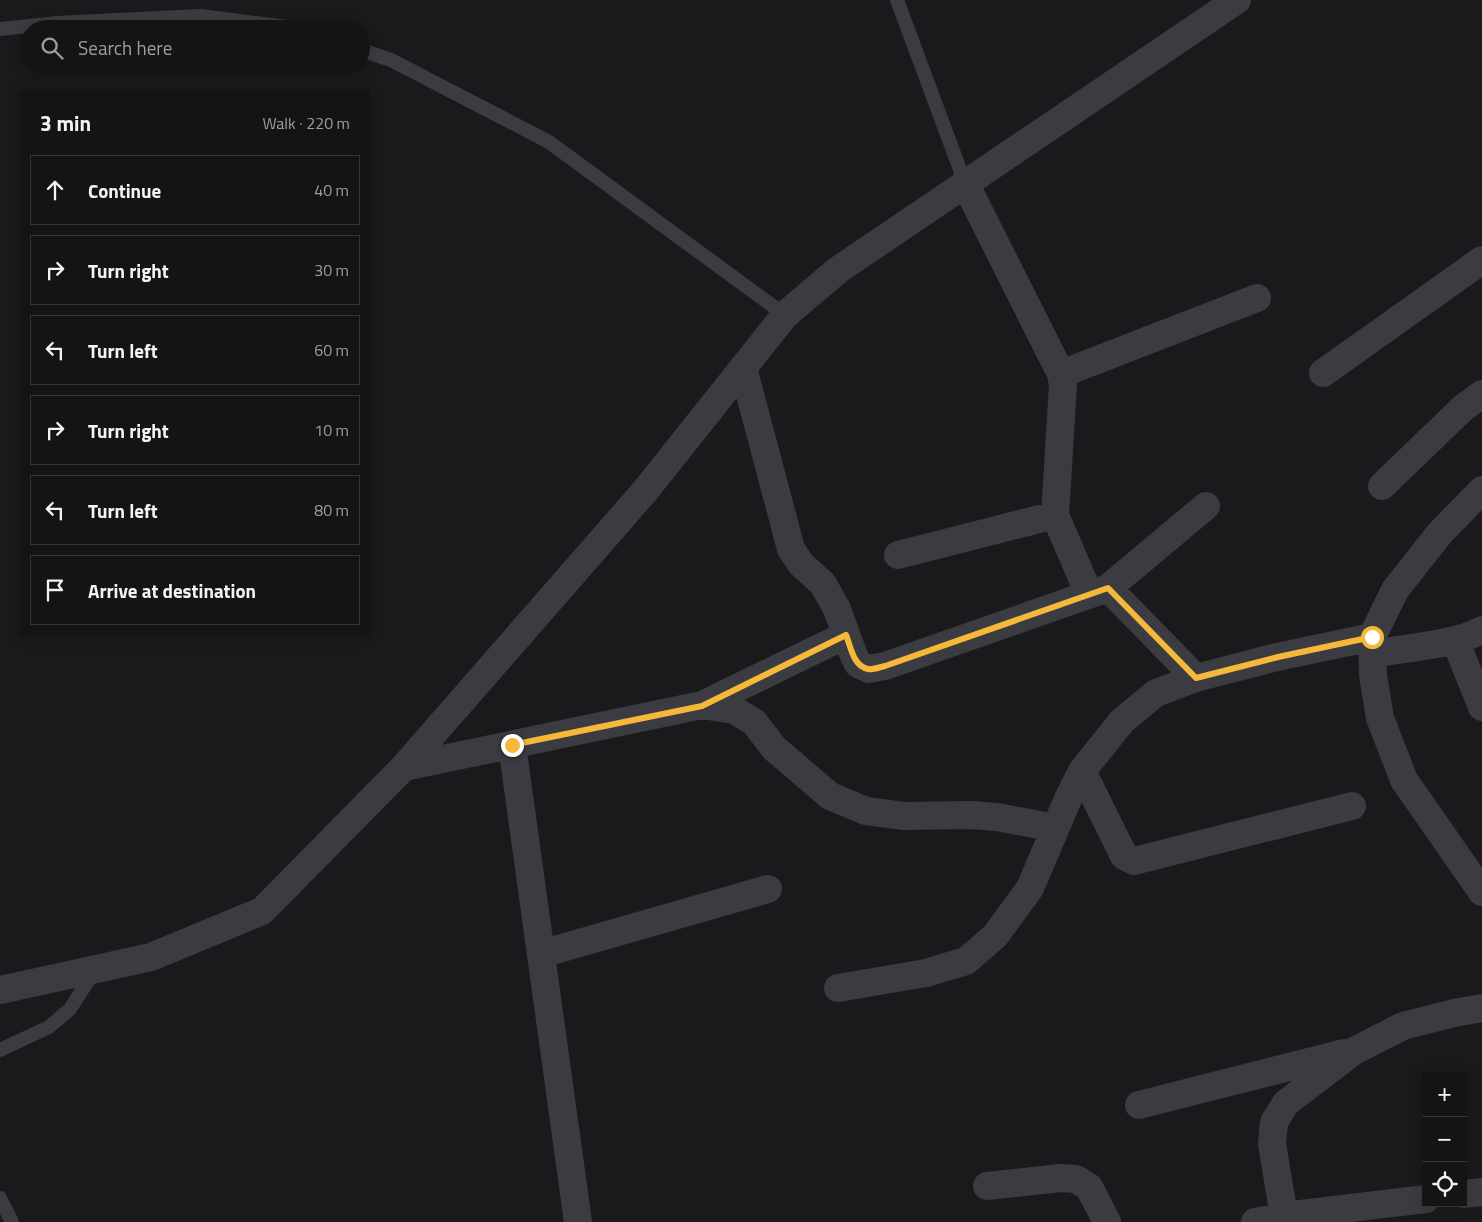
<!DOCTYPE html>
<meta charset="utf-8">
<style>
body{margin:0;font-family:"Titillium Web",sans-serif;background:#212122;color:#f1f3f6}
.controls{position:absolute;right:15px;bottom:15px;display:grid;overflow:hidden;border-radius:0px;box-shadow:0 2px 12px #0003}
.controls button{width:45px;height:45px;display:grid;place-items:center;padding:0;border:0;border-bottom:1px solid #333334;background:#141415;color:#f1f3f6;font:25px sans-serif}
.stop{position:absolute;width:15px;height:15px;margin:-11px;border:4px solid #f6b839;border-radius:50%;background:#fff}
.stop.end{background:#f6b839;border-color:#fff;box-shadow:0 1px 5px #0008}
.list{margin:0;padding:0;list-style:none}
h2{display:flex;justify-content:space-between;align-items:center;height:65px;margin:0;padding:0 20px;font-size:21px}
h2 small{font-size:16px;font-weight:400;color:#9d9ea0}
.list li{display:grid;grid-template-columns:32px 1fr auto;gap:15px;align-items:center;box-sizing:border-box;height:70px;margin:0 10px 10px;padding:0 10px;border:1px solid #333334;border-radius:0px}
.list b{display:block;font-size:19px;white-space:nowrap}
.list em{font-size:16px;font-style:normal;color:#9d9ea0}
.icon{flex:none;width:28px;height:28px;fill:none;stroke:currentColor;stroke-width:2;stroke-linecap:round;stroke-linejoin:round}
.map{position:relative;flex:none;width:1482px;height:1222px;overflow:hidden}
.search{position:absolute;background:#141415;box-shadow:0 2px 12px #0003;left:20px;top:20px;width:350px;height:55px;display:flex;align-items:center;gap:12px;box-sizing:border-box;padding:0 18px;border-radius:28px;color:#9d9ea0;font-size:19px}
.panel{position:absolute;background:#141415;box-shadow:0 2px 12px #0003;left:20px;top:90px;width:350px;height:545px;border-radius:0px}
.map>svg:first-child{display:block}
</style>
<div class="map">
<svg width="1482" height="1222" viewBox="0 0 1482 1222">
<rect width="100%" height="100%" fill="#1a1a1c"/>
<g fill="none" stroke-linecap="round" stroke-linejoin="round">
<path stroke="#3b3c42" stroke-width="14" d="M897,0L965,183
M0,29L57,23L200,16L304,29
M361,50L391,60L549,142L785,315
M0,1050L49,1027L70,1009L95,970
M0,1198L12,1222"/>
<path stroke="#3b3c42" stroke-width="28" d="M965,183L1061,374L1063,385L1055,515L1089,594
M743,368L791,549L801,564L823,584L837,609L854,656L858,664L869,669L885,666L1108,588L1196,678
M1323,373L1482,260
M1061,374L1257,298
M1382,486L1463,408L1482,394
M898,555L1055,515
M1108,588L1206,506
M1372,637L1373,675L1380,718L1404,780L1482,892
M1455,640L1482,707
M1373,654C1404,648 1455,645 1482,630
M702,705L846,635
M512,745L578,1222
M404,767L702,705L734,710L754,722L774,748L830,796L866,811L904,816L971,815L997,817L1055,828
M1082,771L1124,856L1134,861L1352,806
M541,954L768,889
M838,988L926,973L966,961L995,936L1030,888L1068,799L1082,771L1122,721L1156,693L1196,678L1277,657L1372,637L1395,590L1440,533L1482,490
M0,990L151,957L262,911L404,767L645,491L785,315L838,270L1237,0
M1139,1105L1344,1053
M987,1186L1061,1178L1076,1179L1089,1187L1107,1222
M1463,1194L1482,1192
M1284,1216L1272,1144L1274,1122L1286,1103L1354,1051L1403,1026L1454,1013L1482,1008
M1255,1222L1284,1216L1426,1199"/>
</g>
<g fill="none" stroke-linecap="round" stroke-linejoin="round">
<path stroke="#f6b839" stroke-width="6" d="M512,745L702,706L846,635C851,647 853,666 868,669C873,670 880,667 885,666L1108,588L1196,678L1278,657L1372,637"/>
</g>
</svg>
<div class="controls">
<button>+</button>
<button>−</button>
<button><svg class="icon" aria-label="locate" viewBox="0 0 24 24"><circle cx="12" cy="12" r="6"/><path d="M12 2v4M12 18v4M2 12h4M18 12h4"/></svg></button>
</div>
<div class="stop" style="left:1372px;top:637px"></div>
<div class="stop end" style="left:512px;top:745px"></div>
<div class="search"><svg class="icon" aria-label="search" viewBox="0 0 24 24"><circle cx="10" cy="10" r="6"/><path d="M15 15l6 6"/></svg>Search here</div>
<section class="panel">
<h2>3 min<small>Walk · 220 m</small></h2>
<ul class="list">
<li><svg class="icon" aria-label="ahead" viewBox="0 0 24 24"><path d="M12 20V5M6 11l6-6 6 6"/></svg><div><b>Continue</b></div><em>40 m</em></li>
<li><svg class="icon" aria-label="right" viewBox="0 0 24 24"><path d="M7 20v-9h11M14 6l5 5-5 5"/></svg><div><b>Turn right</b></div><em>30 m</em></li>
<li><svg class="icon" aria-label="left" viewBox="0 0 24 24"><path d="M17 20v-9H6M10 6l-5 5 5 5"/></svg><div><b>Turn left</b></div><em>60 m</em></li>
<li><svg class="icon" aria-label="right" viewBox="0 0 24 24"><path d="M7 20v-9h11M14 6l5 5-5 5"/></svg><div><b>Turn right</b></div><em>10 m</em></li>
<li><svg class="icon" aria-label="left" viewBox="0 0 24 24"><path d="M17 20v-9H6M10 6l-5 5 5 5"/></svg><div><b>Turn left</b></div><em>80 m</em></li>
<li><svg class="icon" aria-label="arrive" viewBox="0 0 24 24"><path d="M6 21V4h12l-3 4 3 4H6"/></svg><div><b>Arrive at destination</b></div></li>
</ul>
</section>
</div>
